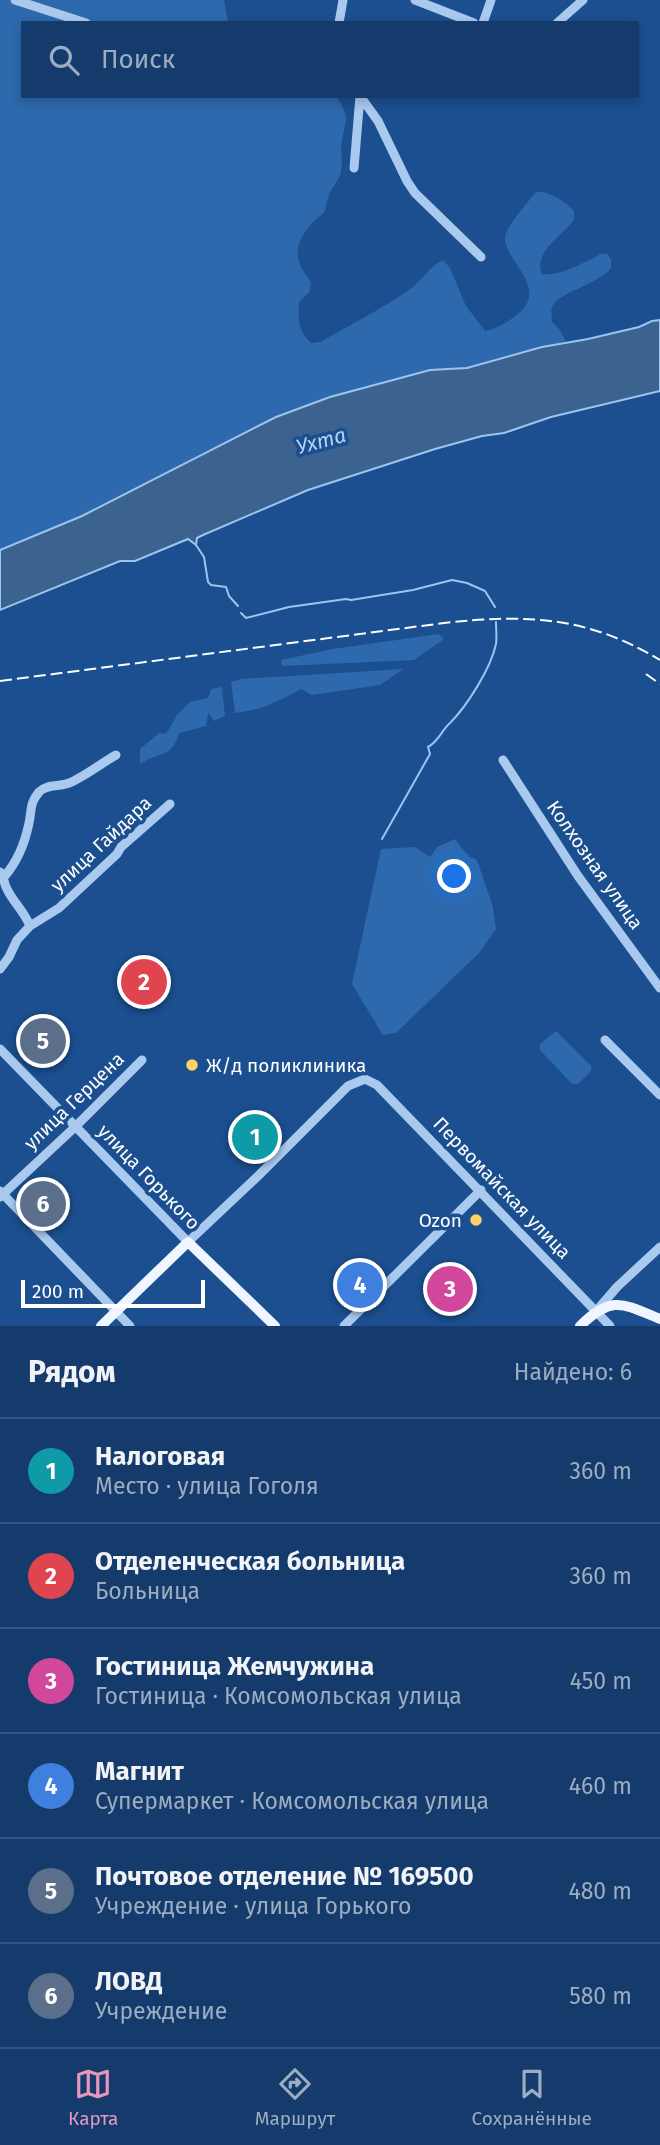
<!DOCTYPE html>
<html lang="ru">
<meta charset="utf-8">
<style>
body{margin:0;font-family:"Fira Sans",sans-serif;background:#1d4271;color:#f1f3f6}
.scale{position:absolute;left:21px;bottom:18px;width:184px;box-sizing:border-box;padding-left:7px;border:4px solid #fff;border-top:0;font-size:19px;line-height:24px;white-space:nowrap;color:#fff;-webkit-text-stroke:5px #1b4f8f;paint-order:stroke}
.you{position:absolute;left:455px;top:877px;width:24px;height:24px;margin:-18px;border:5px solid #fff;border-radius:50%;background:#1a73e8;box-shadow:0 0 0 10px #1a73e833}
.badge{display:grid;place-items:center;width:46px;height:46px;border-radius:50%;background:#e797bd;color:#fff;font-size:23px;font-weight:700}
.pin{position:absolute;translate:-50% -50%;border:4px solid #fff;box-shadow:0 2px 7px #0006}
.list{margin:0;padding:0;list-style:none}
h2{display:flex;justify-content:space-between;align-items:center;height:91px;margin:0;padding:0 28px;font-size:30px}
h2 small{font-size:23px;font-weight:400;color:#9dadc1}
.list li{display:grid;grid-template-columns:46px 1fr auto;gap:21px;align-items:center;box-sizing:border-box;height:105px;padding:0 28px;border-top:2px solid #33557e}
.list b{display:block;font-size:26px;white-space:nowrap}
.list p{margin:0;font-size:23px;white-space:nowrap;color:#9dadc1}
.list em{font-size:23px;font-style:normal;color:#9dadc1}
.icon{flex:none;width:38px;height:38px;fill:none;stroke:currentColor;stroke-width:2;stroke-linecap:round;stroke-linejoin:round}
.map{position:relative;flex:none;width:660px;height:1326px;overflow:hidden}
.search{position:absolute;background:#143b6b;box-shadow:0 4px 10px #0003;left:21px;right:21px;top:21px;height:77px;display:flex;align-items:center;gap:18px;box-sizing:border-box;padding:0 24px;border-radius:0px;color:#9dadc1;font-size:26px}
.sheet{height:721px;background:#143b6b}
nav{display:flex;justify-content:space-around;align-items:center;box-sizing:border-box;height:98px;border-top:2px solid #33557e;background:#143b6b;font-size:19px;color:#9dadc1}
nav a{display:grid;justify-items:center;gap:4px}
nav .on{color:#e797bd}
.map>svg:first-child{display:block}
</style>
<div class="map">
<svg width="660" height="1326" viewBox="0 0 660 1326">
<rect width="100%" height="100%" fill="#1b4f8f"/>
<path fill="#2e69ad" d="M0,0H224L228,23H23V96H337L345,112L346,120L341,145L342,164L340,176L329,194L324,213C310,223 291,244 300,264C302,271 308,276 311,283L310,291L299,302C298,319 298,331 311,343L320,342C350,325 382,309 410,289C422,281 429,266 443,260L450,268L466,306L485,331C498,328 508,322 518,314C550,288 503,259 505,237C507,225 528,202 536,192C548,190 565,201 574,211V220C562,236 533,252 542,274C563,276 582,263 601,254L607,253L611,260V268C598,284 561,292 553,305C550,310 552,317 552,322L559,329L566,341L467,368L430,370L209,450L82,516L0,550Z
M439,634L444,639L414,660L282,666L281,660L333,649Z
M403,669L380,685L312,695L301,689C277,702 262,710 235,713L231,682L241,679Z
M222,687L225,716L214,721L208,713L206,726L179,733C173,758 158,752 140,764V749L159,733L166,734L177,715L190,702L208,698L211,689Z
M455,839L469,857L476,859L478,863L493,907L496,929L479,953L396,1033L383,1035L352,984L381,849L415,847L430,857L437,847Z
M556,1031L591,1066V1071L578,1084H572L540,1050V1044Z"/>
<path fill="#3c6290" stroke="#9cc4f0" stroke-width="2" d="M660,320V391L551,417L504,433L482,436L435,449L308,490L203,535L197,538L196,545L188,539L135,561H120L0,610V550L82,516L276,417L330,397L430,370L467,368L542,347L588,339L639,327L652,321Z"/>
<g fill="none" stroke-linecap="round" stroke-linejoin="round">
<path stroke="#9cc4f0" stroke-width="2" d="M196,545L204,557L208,582L211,585L226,587L229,596L238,606
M241,613L246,618L289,607L346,599L351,600L413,590L452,580L467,583L485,591L495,607
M382,839L430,754L428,747C439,741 441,731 450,723C467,706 491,668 496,644C497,637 496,629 496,622"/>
<path stroke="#a9c9ee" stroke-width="9" d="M15,0L86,23
M415,0L474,23
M339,23L343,0
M483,23L491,0
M557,23L583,0
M360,96L378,121L407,181L415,193L481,257
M354,168L360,96
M503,760L578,876L660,988
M0,872C5,878 3,882 7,889C13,902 24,911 30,926
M4,877C18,861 25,843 29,823C32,810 29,804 39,792C46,784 59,787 69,783C82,778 102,763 116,755
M0,969L9,957L17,940L30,926L59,908L117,854L121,847L170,804
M605,1040L660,1095
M0,1049L188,1242L258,1176L348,1086L365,1079L377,1085L610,1326
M0,1191L130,1326
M0,1197L75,1127L142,1060
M598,1309L617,1287L660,1247
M344,1326L481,1190"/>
<path stroke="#f0f6ff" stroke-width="10" d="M101,1326L188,1242L275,1326
M580,1326C612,1295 622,1303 660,1319"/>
<path stroke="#fff" stroke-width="2" stroke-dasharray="12 5" stroke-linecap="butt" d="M646,674L660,684
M0,681L444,623C526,614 587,616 660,660"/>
</g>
<g fill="#ffd166" stroke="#1b4f8f" stroke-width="2.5">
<circle cx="192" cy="1065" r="7"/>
<circle cx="476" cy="1220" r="7"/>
</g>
<g text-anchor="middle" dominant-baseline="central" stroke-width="7" stroke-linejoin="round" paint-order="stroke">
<g font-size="19" fill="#fff" stroke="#1b4f8f">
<text transform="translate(101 844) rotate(-43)">улица Гайдара</text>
<text transform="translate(595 865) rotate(55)">Колхозная улица</text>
<text transform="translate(74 1101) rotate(-44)">улица Герцена</text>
<text transform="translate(149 1177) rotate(46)">улица Горького</text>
<text transform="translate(502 1188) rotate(46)">Первомайская улица</text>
</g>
<g font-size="19" fill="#fff" stroke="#1b4f8f" text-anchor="start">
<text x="206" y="1065">Ж/д поликлиника</text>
<text x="462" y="1220" text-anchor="end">Ozon</text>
</g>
<g font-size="21" font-style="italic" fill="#b5d3f5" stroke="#1b4f8f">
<text transform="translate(321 441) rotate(-15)">Ухта</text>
</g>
</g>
</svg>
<div class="scale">200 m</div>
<div class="you"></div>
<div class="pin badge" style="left:255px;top:1137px;background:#0f9aa8">1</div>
<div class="pin badge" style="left:144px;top:982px;background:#e0444e">2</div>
<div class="pin badge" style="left:450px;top:1289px;background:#d1479c">3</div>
<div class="pin badge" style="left:360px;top:1285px;background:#3f7fe0">4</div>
<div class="pin badge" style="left:43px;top:1041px;background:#5c6f8a">5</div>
<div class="pin badge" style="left:43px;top:1204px;background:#5c6f8a">6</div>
<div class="search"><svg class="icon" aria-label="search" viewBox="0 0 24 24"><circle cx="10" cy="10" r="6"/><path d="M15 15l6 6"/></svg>Поиск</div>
</div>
<section class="sheet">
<h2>Рядом<small>Найдено: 6</small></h2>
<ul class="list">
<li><span class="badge" style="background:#0f9aa8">1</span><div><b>Налоговая</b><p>Место · улица Гоголя</p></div><em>360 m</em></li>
<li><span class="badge" style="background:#e0444e">2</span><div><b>Отделенческая больница</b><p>Больница</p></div><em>360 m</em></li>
<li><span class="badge" style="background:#d1479c">3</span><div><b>Гостиница Жемчужина</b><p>Гостиница · Комсомольская улица</p></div><em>450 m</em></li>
<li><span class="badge" style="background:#3f7fe0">4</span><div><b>Магнит</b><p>Супермаркет · Комсомольская улица</p></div><em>460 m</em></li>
<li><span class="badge" style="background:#5c6f8a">5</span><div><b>Почтовое отделение № 169500</b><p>Учреждение · улица Горького</p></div><em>480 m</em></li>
<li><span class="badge" style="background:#5c6f8a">6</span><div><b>ЛОВД</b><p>Учреждение</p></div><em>580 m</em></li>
</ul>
</section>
<nav>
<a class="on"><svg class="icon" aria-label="map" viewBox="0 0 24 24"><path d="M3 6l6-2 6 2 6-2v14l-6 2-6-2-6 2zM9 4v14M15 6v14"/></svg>Карта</a>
<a><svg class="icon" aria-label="directions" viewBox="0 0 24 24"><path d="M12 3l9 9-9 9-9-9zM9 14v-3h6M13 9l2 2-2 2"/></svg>Маршрут</a>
<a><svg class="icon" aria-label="saved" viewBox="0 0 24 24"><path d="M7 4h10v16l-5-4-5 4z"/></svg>Сохранённые</a>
</nav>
